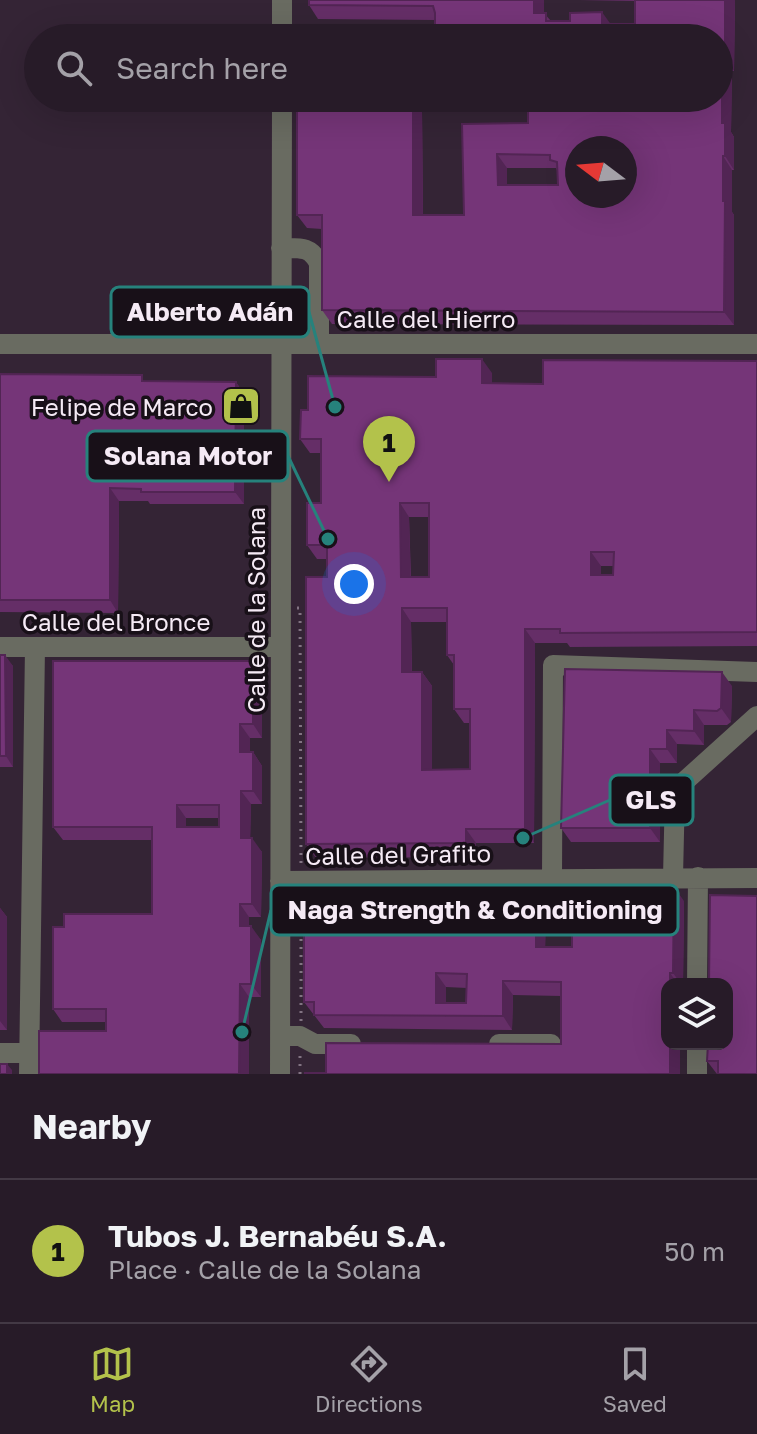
<!DOCTYPE html>
<meta charset="utf-8">
<style>
body{margin:0;font-family:"Golos Text",sans-serif;background:#2f2430;color:#f1f3f6}
.controls{position:absolute;right:24px;bottom:24px;display:grid;overflow:hidden;border-radius:16px;box-shadow:0 8px 32px #0002}
.controls button{width:72px;height:72px;display:grid;place-items:center;padding:0;border:0;border-bottom:2px solid #433945;background:#271b28;color:#f1f3f6;font:40px sans-serif}
.compass{position:absolute;left:565px;top:136px;width:72px;height:72px;border-radius:50%;background:#271b28;box-shadow:0 8px 32px #0002;rotate:286deg}
.you{position:absolute;left:354px;top:584px;width:28px;height:28px;margin:-20px;border:6px solid #fff;border-radius:50%;background:#1a73e8;box-shadow:0 0 0 12px #1a73e833}
.badge{display:grid;place-items:center;width:52px;height:52px;border-radius:50%;background:#b3c24b;color:#111;font-size:26px;font-weight:700}
.pin{position:absolute;translate:-50% -66px;filter:drop-shadow(0 2px 4px #0008)}
.pin::after{content:'';position:absolute;top:42px;width:28px;height:24px;background:inherit;clip-path:polygon(0 0,100% 0,50% 100%)}
.list{margin:0;padding:0;list-style:none}
h2{display:flex;justify-content:space-between;align-items:center;height:104px;margin:0;padding:0 32px;font-size:34px}
h2 small{font-size:26px;font-weight:400;color:#a4a1a8}
.list li{display:grid;grid-template-columns:52px 1fr auto;gap:24px;align-items:center;box-sizing:border-box;height:144px;padding:0 32px;border-top:2px solid #433945}
.list b{display:block;font-size:30px;white-space:nowrap}
.list p{margin:0;font-size:26px;white-space:nowrap;color:#a4a1a8}
.list em{font-size:26px;font-style:normal;color:#a4a1a8}
.icon{flex:none;width:44px;height:44px;fill:none;stroke:currentColor;stroke-width:2;stroke-linecap:round;stroke-linejoin:round}
.map{position:relative;flex:none;width:757px;height:1074px;overflow:hidden}
.search{position:absolute;background:#271b28;box-shadow:0 8px 32px #0002;left:24px;right:24px;top:24px;height:88px;display:flex;align-items:center;gap:20px;box-sizing:border-box;padding:0 28px;border-radius:44px;color:#a4a1a8;font-size:30px}
.sheet{height:248px;background:#271b28}
nav{display:flex;justify-content:space-around;align-items:center;box-sizing:border-box;height:112px;border-top:2px solid #433945;background:#271b28;font-size:22px;color:#a4a1a8}
nav a{display:grid;justify-items:center;gap:4px}
nav .on{color:#b3c24b}
.map>svg:first-child{display:block}
</style>
<div class="map">
<svg width="757" height="1074" viewBox="0 0 757 1074">
<rect width="100%" height="100%" fill="#342435"/>
<g fill="none" stroke-linecap="round" stroke-linejoin="round">
<path stroke="#817382" stroke-width="3" stroke-dasharray="2 6" stroke-linecap="butt" d="M297,608H300L301,865
M301,1021V896
M300,1074V1056"/>
<path stroke="#696b61" stroke-width="20" d="M282,38V0
M281,248C300,248 310,246 319,263V344
M0,344H757
M0,647H281
M673,877L675,790L757,716
M552,878L553,665L757,672
M280,881L757,878
M697,984L698,877
M280,1036H300L315,1044H351
M499,1044H551
M0,1053H29
M29,1074L35,647
M280,1074L282,98
M697,1074V1044"/>
</g>
<path fill="#652e67" fill-rule="evenodd" d="M544,0V13L551,21L610,24H635V1L579,0H735L734,71H732L731,132L734,137V170H732V212L734,215V325L332,324L322,310V229L307,228L297,215V98H453V111L422,110L423,215H464L462,124L528,123L719,98L435,20L318,19L309,5ZM507,168H556L557,170L558,185H507Z
M757,361V646L570,647L567,643H535L534,843H476V857L316,858L306,844L327,577V559H317L307,545L321,503V453H310L300,439L308,410L436,377L492,373V383L543,384ZM409,517H429V577H411ZM601,566H613V575H601ZM411,622H447V655L454,665V709L464,723H470V769H432V686L422,672H412Z
M0,374L147,381L236,382L244,394V504H150L148,501H119L118,613L0,612Z
M0,655L13,666V767H0Z
M253,661L262,674V738H250V752H253L262,766V804H251L250,838L262,852L261,917H249V926L261,940V997H249L106,1031V1022H62L53,1009L64,927L152,914V840H63L53,827ZM186,818H219V827H186Z
M565,669L732,686L731,722L727,725H704V745L677,744V763H660V842H571L561,828Z
M479,893H536L546,907L545,947H572L684,901L683,984H667V1044L326,1073L561,1044V996L513,995L512,1030L324,1028L304,1002ZM446,987L467,988L466,1003H446Z
M757,896V1074H717L707,1061Z
M0,908L7,917V1030H0Z"/>
<path fill="#522554" d="M534,0H544V26L534,13Z
M725,0H735L734,71L725,58Z
M602,12L612,26L602,24Z
M402,28L409,38H402Z
M722,58L732,71L731,132L734,137V170L725,156L722,123Z
M413,98L422,110L423,229L413,215Z
M444,98H453V111Z
M497,154L507,168V199L498,185Z
M723,156L732,170V212L734,215V325L724,312Z
M482,359L492,373V397L482,383Z
M236,382L244,394V504L235,492Z
M110,488L119,501L118,613L110,600Z
M400,503L409,517L411,591L401,577Z
M591,552L601,566V589L591,575Z
M402,608L411,622L412,686L402,672Z
M525,629L535,643L534,843L525,829Z
M5,655L13,666V767L6,756Z
M253,661L262,674V738L253,724Z
M422,672L432,686V784L422,770Z
M722,672L732,686L731,722L721,708Z
M694,710L704,725V745L694,731Z
M240,724L250,738V766L240,752Z
M667,730L677,744V763L667,749Z
M650,749L660,763V842L650,828Z
M253,752L262,766V804L253,791Z
M241,791L251,804L250,852L241,838Z
M177,805L186,818V840L177,827Z
M466,829L476,843V857L466,843Z
M252,838L262,852L261,917L252,904Z
M674,887L684,901L683,984H681L673,973Z
M536,893L546,907L545,960L536,947Z
M240,904L249,917V940L240,926Z
M0,908L7,917V1030L0,1021Z
M251,926L261,940V997L251,984Z
M436,973L446,987V1017L436,1003Z
M670,973L678,984H670Z
M503,981L513,995L512,1030L503,1016Z
M240,984L249,997V1074H239Z
M670,1044H680V1074H670Z
M7,1064L12,1070V1074H7Z"/>
<path fill="#753578" stroke="#522554" stroke-width="2" fill-rule="evenodd" d="M309,0H534V13H546V21H570V13L602,12V24H635V0H725V58H722V123H725V156H723V201H725L724,312L322,310V215H297V98H413V215H464L462,124L528,123V98H719V38H435V13L433,6L309,5ZM577,148H625V196H577ZM497,154L550,155V160L557,162L558,185H498Z
M297,28H402V38H297Z
M436,359H482V383L543,384V360L757,361V632L560,633V629H525V829H466V843L306,844V577H327V545H307V503H321V439H300L301,410H308V376L436,377ZM400,503H429V577H401ZM591,552H614L613,575H591ZM402,608H447V655H454V709H470V769L422,770V672H402Z
M0,374L142,375V381L236,382L235,492H141V489L110,488V600H0Z
M0,655H5L6,756H0Z
M53,661H253V724H240V752H253V791H241V838H252V904H240V926H251V984H240L239,1074H39V1031H106V1009H53V927H64V914H152V827H53ZM177,805H219V827H177Z
M565,669L722,672L721,708L717,711L694,710V731L667,730V749H650V828H561Z
M572,886L674,887L673,973H670V984H667V1044H670V1074H305V1073H326V1043L561,1044V982L503,981V1016L314,1015V1002H304V892L392,893V888L477,889V893H536V947H572ZM436,973L467,974L466,1003H436Z
M710,895L757,896V1074H718V1061H707L708,1044H727V984H709Z
M0,1064H7V1074H0Z"/>
<defs>
<g id="shop-square" transform="scale(2)"><rect x="-9" y="-9" width="18" height="18" rx="4" fill="#b3c24b" stroke="#181018"/><path d="M-5-2.5h2.3a2.7 3.5 0 0 1 5.4 0H5L5.5 6h-11ZM-1.5-2.5h3a1.5 2.3 0 0 0-3 0Z" fill="#111"/></g>
</defs>
<g fill-rule="evenodd">
<use href="#shop-square" x="241" y="406"/>
</g>
<g text-anchor="middle" dominant-baseline="central" stroke-width="7" stroke-linejoin="round" paint-order="stroke">
<g font-size="24" fill="#f5eaf5" stroke="#181018">
<text x="426" y="318">Calle del Hierro</text>
<text transform="translate(255 610) rotate(-90)">Calle de la Solana</text>
<text x="116" y="621">Calle del Bronce</text>
<text transform="translate(398 854) rotate(-1)">Calle del Grafito</text>
</g>
<g font-size="24" fill="#f5eaf5" stroke="#181018" text-anchor="end">
<text x="213" y="406">Felipe de Marco</text>
</g>
</g>
<path fill="none" stroke="#26827c" stroke-width="3" d="M335 407L309 312M328 539L288 456M523 838L610 800M242 1032L271 910"/>
<g fill="#26827c" stroke="#181018" stroke-width="3">
<circle cx="335" cy="407" r="8"/>
<circle cx="328" cy="539" r="8"/>
<circle cx="523" cy="838" r="8"/>
<circle cx="242" cy="1032" r="8"/>
</g>
<g fill="#181018" stroke="#26827c" stroke-width="3">
<rect x="111" y="287" width="198" height="50" rx="8"/>
<rect x="87" y="431" width="201" height="50" rx="8"/>
<rect x="610" y="775" width="83" height="50" rx="8"/>
<rect x="271" y="885" width="407" height="50" rx="8"/>
</g>
<g font-size="26" text-anchor="middle" font-weight="bold" fill="#f5eaf5">
<text x="210" y="321">Alberto Adán</text>
<text x="188" y="465">Solana Motor</text>
<text x="651" y="809">GLS</text>
<text x="475" y="919">Naga Strength &amp; Conditioning</text>
</g>
</svg>
<div class="controls">
<button><svg class="icon" aria-label="layers" viewBox="0 0 24 24"><path d="M12 4l9 5-9 5-9-5zM3 14l9 5 9-5"/></svg></button>
</div>
<svg class="compass" viewBox="-18 -18 36 36"><path d="M0-13l5 13h-10z" fill="#e53935"/><path d="M0 13l5-13h-10z" fill="#a4a1a8"/></svg>
<div class="you"></div>
<div class="pin badge" style="left:389px;top:482px">1</div>
<div class="search"><svg class="icon" aria-label="search" viewBox="0 0 24 24"><circle cx="10" cy="10" r="6"/><path d="M15 15l6 6"/></svg>Search here</div>
</div>
<section class="sheet">
<h2>Nearby<small></small></h2>
<ul class="list">
<li><span class="badge">1</span><div><b>Tubos J. Bernabéu S.A.</b><p>Place · Calle de la Solana</p></div><em>50 m</em></li>
</ul>
</section>
<nav>
<a class="on"><svg class="icon" aria-label="map" viewBox="0 0 24 24"><path d="M3 6l6-2 6 2 6-2v14l-6 2-6-2-6 2zM9 4v14M15 6v14"/></svg>Map</a>
<a><svg class="icon" aria-label="directions" viewBox="0 0 24 24"><path d="M12 3l9 9-9 9-9-9zM9 14v-3h6M13 9l2 2-2 2"/></svg>Directions</a>
<a><svg class="icon" aria-label="saved" viewBox="0 0 24 24"><path d="M7 4h10v16l-5-4-5 4z"/></svg>Saved</a>
</nav>
